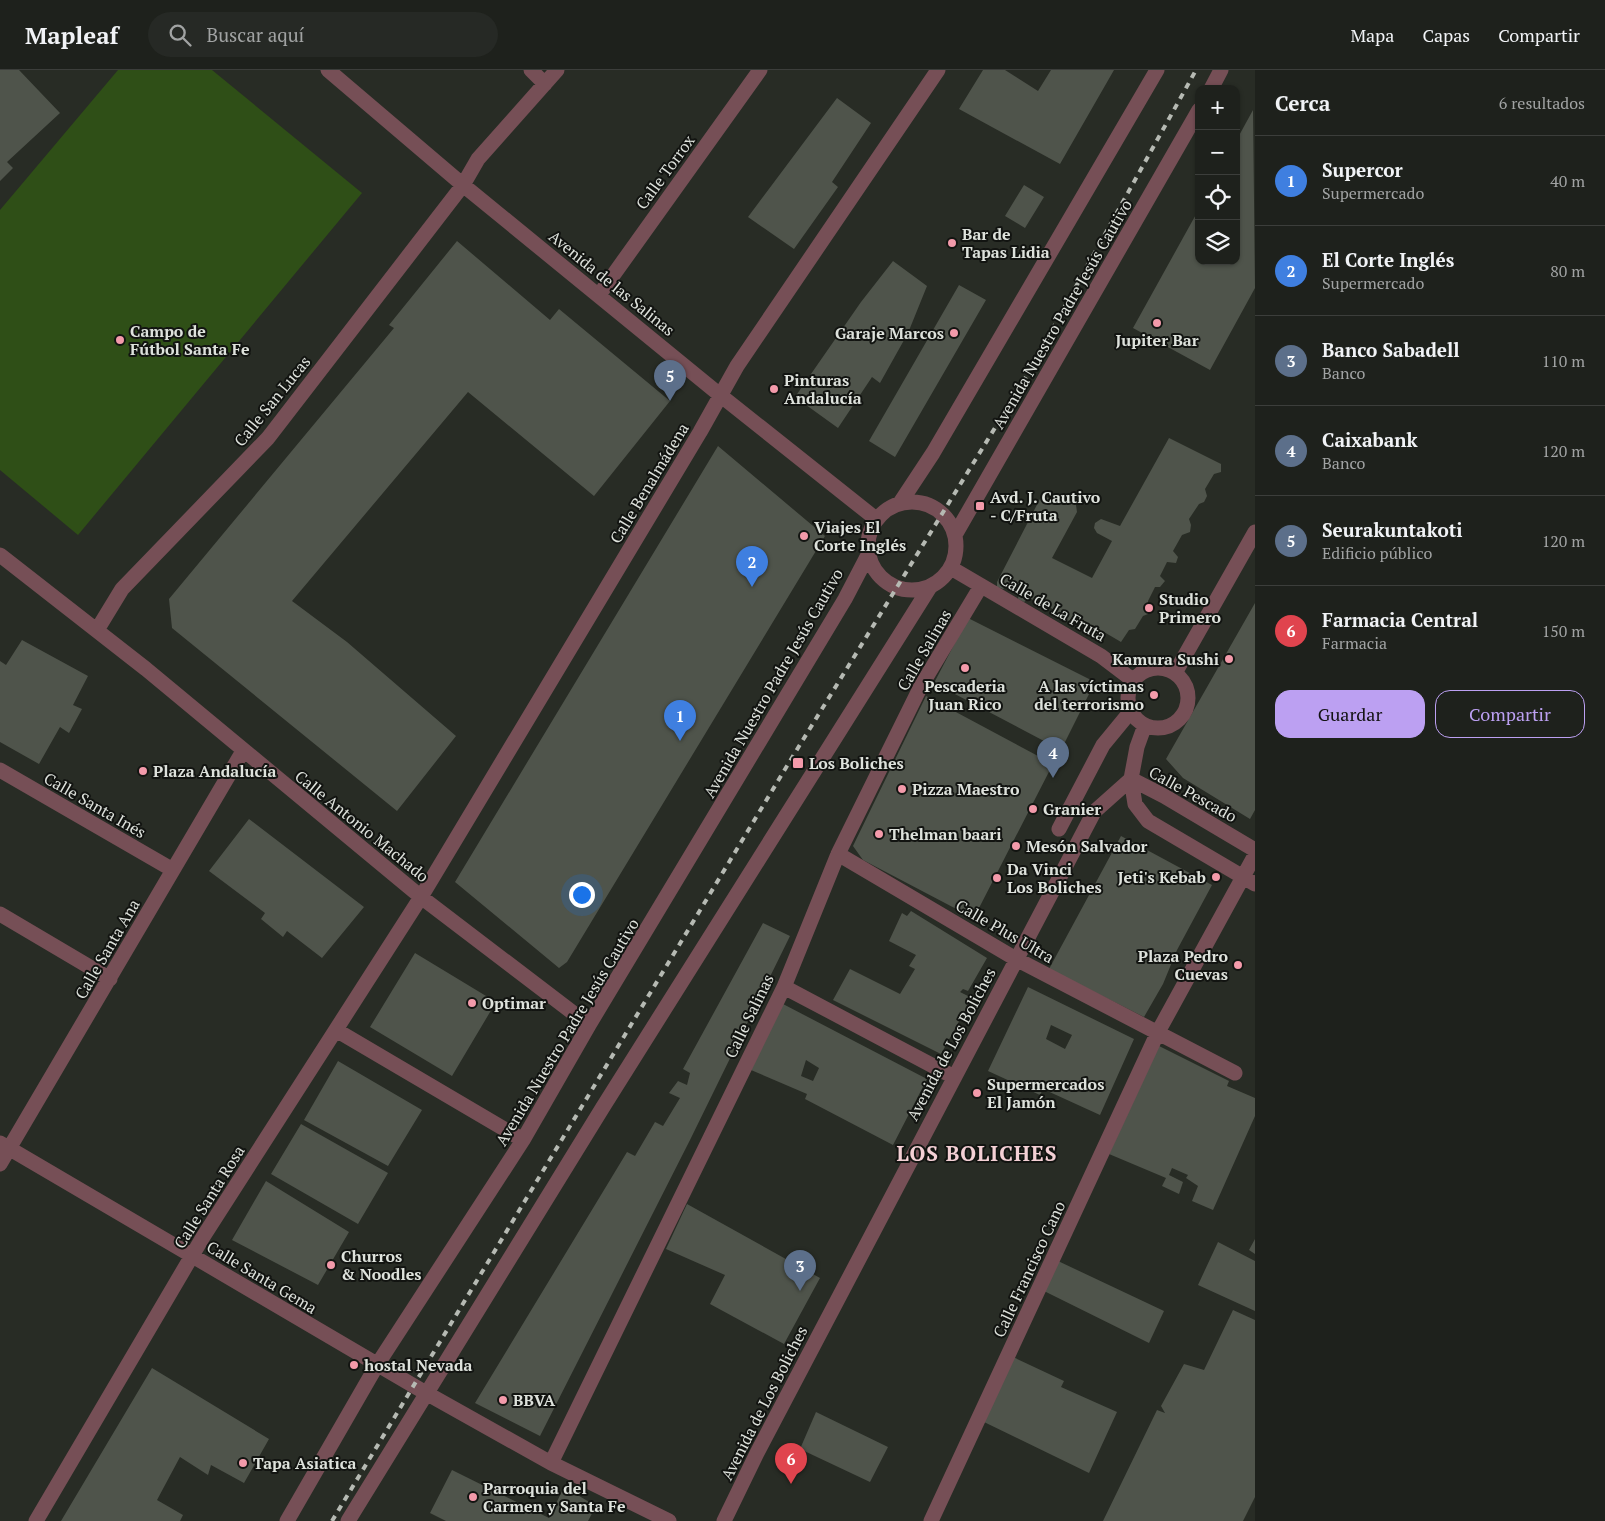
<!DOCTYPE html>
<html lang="es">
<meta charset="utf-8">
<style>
body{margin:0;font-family:"PT Serif",serif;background:#262925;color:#f1f3f6}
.controls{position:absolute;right:15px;top:15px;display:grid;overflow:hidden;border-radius:10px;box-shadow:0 1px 4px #0004}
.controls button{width:45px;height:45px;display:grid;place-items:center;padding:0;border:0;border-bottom:1px solid #3c3e3b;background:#1e211c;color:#f1f3f6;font:25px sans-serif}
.you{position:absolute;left:581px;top:824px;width:18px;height:18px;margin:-12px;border:4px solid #fff;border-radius:50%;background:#1a73e8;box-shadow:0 0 0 8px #1a73e833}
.badge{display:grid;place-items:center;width:32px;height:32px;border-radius:50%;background:#bca0f2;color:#fff;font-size:16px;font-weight:700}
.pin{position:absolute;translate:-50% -41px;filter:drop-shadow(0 1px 2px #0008)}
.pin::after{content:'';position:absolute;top:26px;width:18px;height:15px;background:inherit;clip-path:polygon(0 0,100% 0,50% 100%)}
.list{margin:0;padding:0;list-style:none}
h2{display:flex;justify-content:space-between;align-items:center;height:65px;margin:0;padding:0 20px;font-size:21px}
h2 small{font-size:16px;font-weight:400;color:#a1a3a3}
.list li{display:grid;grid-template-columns:32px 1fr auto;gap:15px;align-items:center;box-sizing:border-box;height:90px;padding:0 20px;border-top:1px solid #3c3e3b}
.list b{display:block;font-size:19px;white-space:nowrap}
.list p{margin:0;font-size:16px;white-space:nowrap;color:#a1a3a3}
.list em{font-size:16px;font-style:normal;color:#a1a3a3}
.actions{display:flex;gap:10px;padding:15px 20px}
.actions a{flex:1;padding:11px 0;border:1px solid #bca0f2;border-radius:15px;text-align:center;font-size:18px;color:#bca0f2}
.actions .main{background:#bca0f2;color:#111}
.icon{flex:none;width:28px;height:28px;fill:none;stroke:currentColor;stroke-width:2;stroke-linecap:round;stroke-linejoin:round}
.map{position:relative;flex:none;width:1255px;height:1451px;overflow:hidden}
header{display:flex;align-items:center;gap:30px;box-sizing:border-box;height:70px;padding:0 25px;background:#1e211c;border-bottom:1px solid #3c3e3b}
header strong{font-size:24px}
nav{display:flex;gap:28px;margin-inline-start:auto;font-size:18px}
.search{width:350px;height:45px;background:#262925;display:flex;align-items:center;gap:12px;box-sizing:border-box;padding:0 18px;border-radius:28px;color:#a1a3a3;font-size:19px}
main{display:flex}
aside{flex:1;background:#1e211c}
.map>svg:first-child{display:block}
</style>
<header>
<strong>Mapleaf</strong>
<div class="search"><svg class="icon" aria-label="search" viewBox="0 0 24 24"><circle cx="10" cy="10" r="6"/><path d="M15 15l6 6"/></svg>Buscar aquí</div>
<nav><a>Mapa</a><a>Capas</a><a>Compartir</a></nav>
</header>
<main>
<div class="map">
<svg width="1255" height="1451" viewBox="0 0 1255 1451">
<rect width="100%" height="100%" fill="#282c25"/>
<path fill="#2f4f17" d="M118,0H212L362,123L78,465L0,400V140Z"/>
<path fill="#4f544b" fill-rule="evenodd" d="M0,0H19L60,43L7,92L13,98L0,111Z
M983,0H1005L1038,21L1051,0H1114L1060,94L959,39Z
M837,28L871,53L832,112L838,117L794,179L748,147Z
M1253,40L1255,218L1210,300L1133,258L1199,139V191H1236V71Z
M1024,115L1044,127L1025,158L1005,146Z
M457,171L550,250L559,239L670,331L594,426L468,322L292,531L347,572L456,666L397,741L172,558L169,529L394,258L389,255Z
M893,191L927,216L908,263L880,313L872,307L838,358L795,327L861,232Z
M959,215L986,230L895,387L869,371Z
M1169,368L1221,394V402L1214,404L1205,419L1207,426L1204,432L1199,434L1189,449L1191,455L1190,462L1182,465L1173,481L1178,487L1176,493L1167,492L1160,506L1165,511L1160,517H1155L1148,531V544L1143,546L1135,559L1129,560L1121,572L1104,562L1090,566L1086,561L1083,550L1074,548L1066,552L1058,549L1057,541L1029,528L1024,532L1018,529L1019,522L1007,515L1003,519L997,517V512L1042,425L1063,435L1070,432L1076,435L1077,442L1052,488L1092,508L1112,471L1097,463L1094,458L1095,453L1101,449L1120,456Z
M718,376L825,466L567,892L559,898L455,812Z
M1255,533V740L1250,749L1183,708L1166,689Z
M968,548L1095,612L1061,680L934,613Z
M22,570L88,606L73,635L82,639L69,663L60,657L39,694L0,672V591L6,595Z
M926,626L1053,694L979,838L964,843L863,790L853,776Z
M249,749L364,837L322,888L287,861L283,867L261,849L265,843L209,801Z
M1121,766L1212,815L1177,880L1163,914L1144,947L1049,899Z
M911,841L987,888L968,921L963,919L960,922L972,928L941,984L833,930L850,899L900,924L915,899L909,896L916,885L889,871L902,843L907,846Z
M763,853L790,866L690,1070L540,1366L475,1333L627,1082L635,1086L655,1052L663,1056L680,1028L669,1023L678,1011L687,1015L690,1003L683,999Z
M415,883L496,932L452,1006L370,957Z
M1028,917L1134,969L1100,1045L1043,1019L1040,1025L988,1001ZM1051,955L1072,965L1065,979L1046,969Z
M783,934L927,1009L893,1075L805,1029L807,1024L751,1000ZM806,990L819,998L813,1011L801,1006Z
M1159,976L1229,1011L1227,1016L1255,1028V1046L1213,1140L1192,1131L1198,1116L1186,1108L1188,1105L1172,1098L1169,1105L1183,1112L1179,1124L1162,1116L1166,1108L1109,1084Z
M338,991L422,1040L388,1096L304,1050Z
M301,1054L388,1103L358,1154L271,1104Z
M266,1111L349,1162L318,1215L232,1170Z
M687,1134L820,1208L784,1274L710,1234L725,1205L666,1179Z
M1255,1169V1184L1249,1180Z
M1218,1172L1255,1191V1241L1198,1215Z
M1058,1191L1164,1241L1149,1273L1044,1221Z
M1233,1240L1255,1250V1427L1243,1451H1103L1157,1340L1165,1343L1161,1336L1184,1294L1204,1300Z
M1013,1287L1064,1311L1061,1317L1117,1342L1089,1403L984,1352Z
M152,1298L269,1369L244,1413L211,1395L208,1405L180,1387L157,1430L183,1445L180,1451H61Z
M816,1342L888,1377L870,1412L800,1379Z
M452,1400L549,1448L564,1417L596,1436L588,1451H446L430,1443Z"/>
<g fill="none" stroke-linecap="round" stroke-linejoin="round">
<path stroke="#764f56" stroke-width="15" d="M328,0L463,115L720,325L876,449
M531,0L545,14
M1211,19L1221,0
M599,225L760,0
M868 476a44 44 0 1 1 88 0a44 44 0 1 1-88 0Z
M900,433L933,383L1157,0
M955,465L1199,40
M0,485L146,599L421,827L589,955
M951,498L1101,586L1134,611
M97,560L122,519L268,368L463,115L478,89L557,0
M1128 628a30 30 0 1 1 60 0a30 30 0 1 1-60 0Z
M1175,603L1255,462
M0,700L173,800
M1131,709L1135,734L1148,751L1255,814
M1131,709L1164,726L1255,780
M1059,759L1103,675L1131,641
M838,784L1016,889L1235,1003
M0,844L110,909
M784,917L954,1007
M336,960L523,1070
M0,1073L426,1323L551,1393L669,1451
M0,1094L243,681
M551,1393L784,917L838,784L921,616L981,516
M36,1451L203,1167L421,827L700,362L737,296L938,0
M287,1451L377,1295L523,1070L589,955L845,529L868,485
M348,1451L603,1037L930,517
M724,1451L757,1383L1094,742L1131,709L1137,677L1145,655
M931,1451L1158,962L1255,785"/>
<path stroke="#b6bab3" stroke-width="4" stroke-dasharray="6 6" stroke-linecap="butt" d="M332,1451L793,686L1022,314L1196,0"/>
</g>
<g fill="#f39aaa" stroke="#121411" stroke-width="2">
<circle cx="952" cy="173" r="5"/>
<circle cx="1157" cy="253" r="5"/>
<circle cx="954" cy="263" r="5"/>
<circle cx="120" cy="270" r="5"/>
<circle cx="774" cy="319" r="5"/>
<rect x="975" y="431" width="10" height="10" rx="2.5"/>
<circle cx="804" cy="466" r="5"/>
<circle cx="1149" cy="538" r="5"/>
<circle cx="1229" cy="589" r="5"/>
<circle cx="965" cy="598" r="5"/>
<circle cx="1154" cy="625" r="5"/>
<rect x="792" y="687" width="12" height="12" rx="2.5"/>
<circle cx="143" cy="701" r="5"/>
<circle cx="902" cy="719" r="5"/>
<circle cx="1033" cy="739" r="5"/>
<circle cx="879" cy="764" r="5"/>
<circle cx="1016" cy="776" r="5"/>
<circle cx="1216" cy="807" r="5"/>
<circle cx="997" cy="808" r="5"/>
<circle cx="1238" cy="895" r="5"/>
<circle cx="472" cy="933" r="5"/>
<circle cx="977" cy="1023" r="5"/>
<circle cx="331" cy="1195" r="5"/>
<circle cx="354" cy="1295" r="5"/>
<circle cx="503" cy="1330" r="5"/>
<circle cx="243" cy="1393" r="5"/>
<circle cx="473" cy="1427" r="5"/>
</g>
<g text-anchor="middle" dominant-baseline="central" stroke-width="4" stroke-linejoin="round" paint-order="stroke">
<g font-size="16" fill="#dee2dc" stroke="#121411">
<text transform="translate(665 102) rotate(-54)">Calle Torrox</text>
<text transform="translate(612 213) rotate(39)">Avenida de las Salinas</text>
<text transform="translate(1062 244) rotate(-60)">Avenida Nuestro Padre Jesús Cautivo</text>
<text transform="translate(272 331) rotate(-51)">Calle San Lucas</text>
<text transform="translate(649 413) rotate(-59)">Calle Benalmádena</text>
<text transform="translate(1053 537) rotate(30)">Calle de La Fruta</text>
<text transform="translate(924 580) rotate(-60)">Calle Salinas</text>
<text transform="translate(773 613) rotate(-60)">Avenida Nuestro Padre Jesús Cautivo</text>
<text transform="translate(1193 724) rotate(29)">Calle Pescado</text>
<text transform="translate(95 735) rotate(30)">Calle Santa Inés</text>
<text transform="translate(362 756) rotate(39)">Calle Antonio Machado</text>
<text transform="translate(1005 861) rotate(30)">Calle Plus Ultra</text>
<text transform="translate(107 879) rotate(-60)">Calle Santa Ana</text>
<text transform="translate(749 946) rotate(-64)">Calle Salinas</text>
<text transform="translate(567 962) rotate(-59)">Avenida Nuestro Padre Jesús Cautivo</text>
<text transform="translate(951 974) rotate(-62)">Avenida de Los Boliches</text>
<text transform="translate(209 1127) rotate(-58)">Calle Santa Rosa</text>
<text transform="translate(1029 1199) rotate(-65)">Calle Francisco Cano</text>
<text transform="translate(262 1207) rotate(31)">Calle Santa Gema</text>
<text transform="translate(764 1333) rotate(-63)">Avenida de Los Boliches</text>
</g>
<g font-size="16" font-weight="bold" fill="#dee2dc" stroke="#121411" text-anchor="start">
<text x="962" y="164">Bar de<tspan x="962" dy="18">Tapas Lidia</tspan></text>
<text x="130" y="261">Campo de<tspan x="130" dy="18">Fútbol Santa Fe</tspan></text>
<text x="944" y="263" text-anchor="end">Garaje Marcos</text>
<text x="1157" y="270" text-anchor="middle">Jupiter Bar</text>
<text x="784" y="310">Pinturas<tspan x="784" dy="18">Andalucía</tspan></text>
<text x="990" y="427">Avd. J. Cautivo<tspan x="990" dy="18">- C/Fruta</tspan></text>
<text x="814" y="457">Viajes El<tspan x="814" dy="18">Corte Inglés</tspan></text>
<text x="1159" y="529">Studio<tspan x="1159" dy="18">Primero</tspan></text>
<text x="1219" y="589" text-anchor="end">Kamura Sushi</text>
<text x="965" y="616" text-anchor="middle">Pescaderia<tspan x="965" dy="18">Juan Rico</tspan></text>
<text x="1144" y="616" text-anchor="end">A las víctimas<tspan x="1144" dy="18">del terrorismo</tspan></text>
<text x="809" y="693">Los Boliches</text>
<text x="153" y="701">Plaza Andalucía</text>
<text x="912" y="719">Pizza Maestro</text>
<text x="1043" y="739">Granier</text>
<text x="889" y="764">Thelman baari</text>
<text x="1026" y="776">Mesón Salvador</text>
<text x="1007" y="799">Da Vinci<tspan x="1007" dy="18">Los Boliches</tspan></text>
<text x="1206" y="807" text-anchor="end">Jeti's Kebab</text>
<text x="1228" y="886" text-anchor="end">Plaza Pedro<tspan x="1228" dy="18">Cuevas</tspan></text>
<text x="482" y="933">Optimar</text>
<text x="987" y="1014">Supermercados<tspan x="987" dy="18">El Jamón</tspan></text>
<text x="341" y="1186">Churros<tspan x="341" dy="18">&amp; Noodles</tspan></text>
<text x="364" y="1295">hostal Nevada</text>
<text x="513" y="1330">BBVA</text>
<text x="253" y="1393">Tapa Asiatica</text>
<text x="483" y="1418">Parroquia del<tspan x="483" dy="18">Carmen y Santa Fe</tspan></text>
</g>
<g font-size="21" font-weight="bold" letter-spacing="1" fill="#f4d0d5" stroke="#121411">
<text x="977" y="1083">LOS BOLICHES</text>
</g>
</g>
</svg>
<div class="controls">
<button>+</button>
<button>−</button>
<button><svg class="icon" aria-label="locate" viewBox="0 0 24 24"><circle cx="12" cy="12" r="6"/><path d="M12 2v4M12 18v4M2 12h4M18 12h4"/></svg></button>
<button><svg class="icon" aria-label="layers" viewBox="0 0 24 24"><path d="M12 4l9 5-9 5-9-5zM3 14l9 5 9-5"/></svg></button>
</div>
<div class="you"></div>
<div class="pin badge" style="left:680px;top:671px;background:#3f7fe0">1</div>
<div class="pin badge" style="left:752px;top:517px;background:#3f7fe0">2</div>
<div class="pin badge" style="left:800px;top:1221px;background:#5c6f8a">3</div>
<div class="pin badge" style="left:1053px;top:708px;background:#5c6f8a">4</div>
<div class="pin badge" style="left:670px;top:331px;background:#5c6f8a">5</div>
<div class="pin badge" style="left:791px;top:1414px;background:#e0444e">6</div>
</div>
<aside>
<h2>Cerca<small>6 resultados</small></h2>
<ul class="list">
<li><span class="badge" style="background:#3f7fe0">1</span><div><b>Supercor</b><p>Supermercado</p></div><em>40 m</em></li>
<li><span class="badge" style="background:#3f7fe0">2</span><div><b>El Corte Inglés</b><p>Supermercado</p></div><em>80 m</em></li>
<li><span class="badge" style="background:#5c6f8a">3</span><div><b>Banco Sabadell</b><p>Banco</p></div><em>110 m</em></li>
<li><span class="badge" style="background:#5c6f8a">4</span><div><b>Caixabank</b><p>Banco</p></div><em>120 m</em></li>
<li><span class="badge" style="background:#5c6f8a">5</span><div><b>Seurakuntakoti</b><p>Edificio público</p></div><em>120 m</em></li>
<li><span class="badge" style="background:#e0444e">6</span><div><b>Farmacia Central</b><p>Farmacia</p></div><em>150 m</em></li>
</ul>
<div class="actions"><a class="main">Guardar</a><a>Compartir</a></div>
</aside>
</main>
